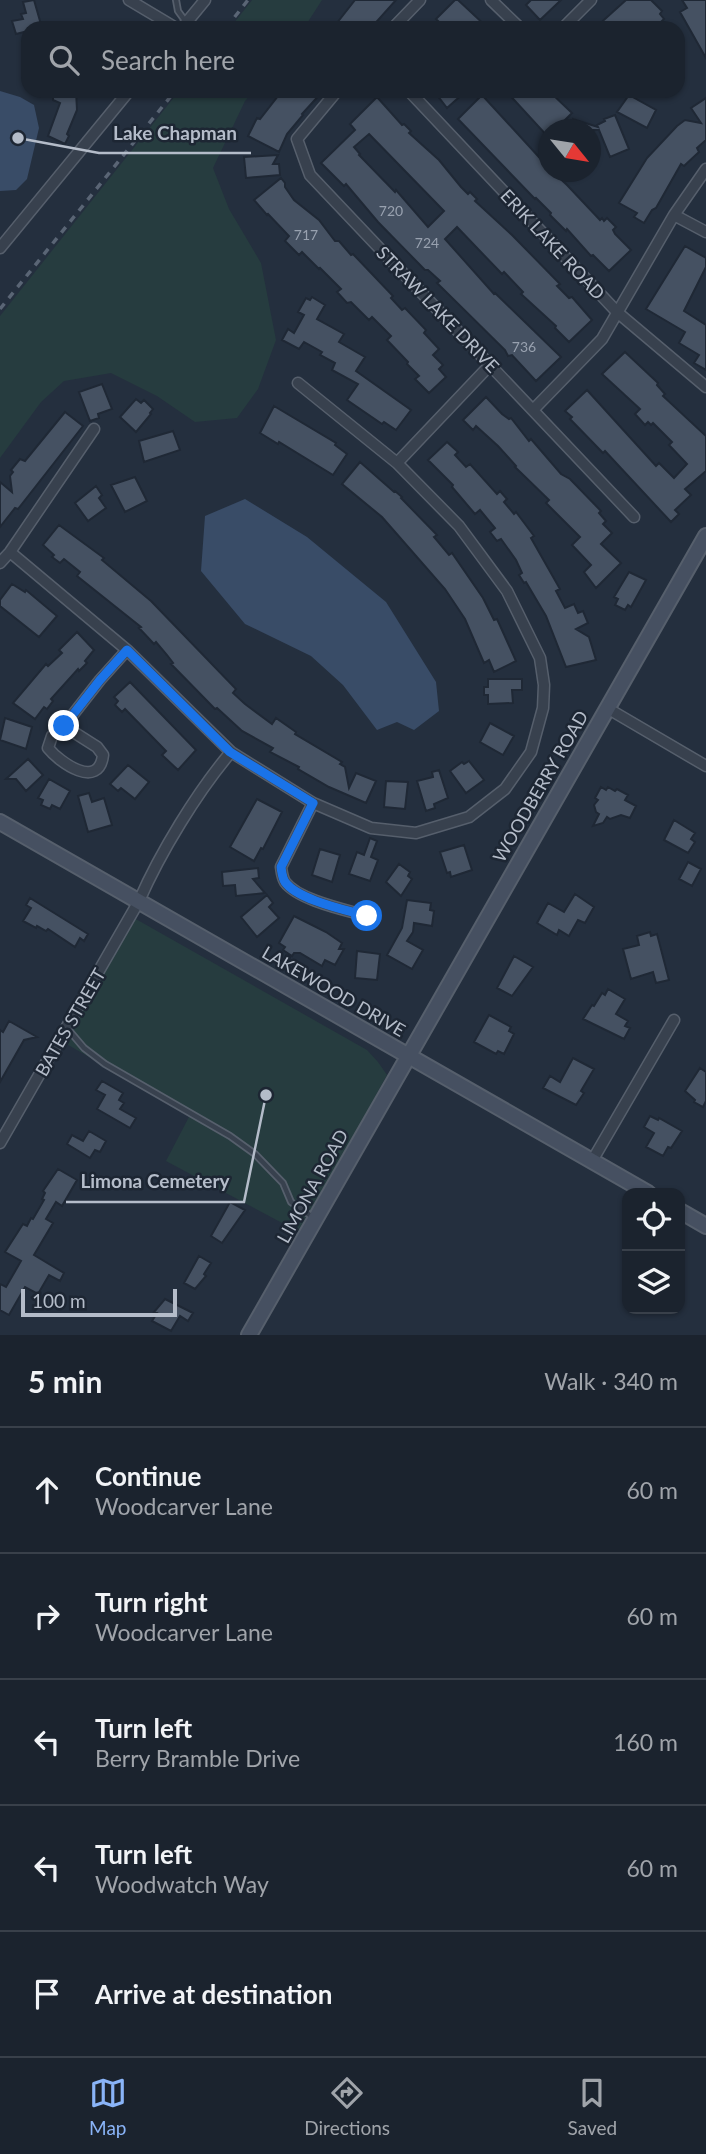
<!DOCTYPE html>
<meta charset="utf-8">
<style>
body{margin:0;font-family:Lato,sans-serif;background:#282f3a;color:#f1f3f6}
.controls{position:absolute;right:21px;bottom:21px;display:grid;overflow:hidden;border-radius:14px;box-shadow:0 2px 5px #0004}
.controls button{width:63px;height:63px;display:grid;place-items:center;padding:0;border:0;border-bottom:2px solid #39404a;background:#1b232e;color:#f1f3f6;font:35px sans-serif}
.compass{position:absolute;left:538px;top:119px;width:63px;height:63px;border-radius:50%;background:#1b232e;box-shadow:0 2px 5px #0004;rotate:120deg}
.scale{position:absolute;left:21px;bottom:18px;width:156px;box-sizing:border-box;padding-left:7px;border:4px solid #b4bcc9;border-top:0;font-size:19px;line-height:24px;white-space:nowrap;color:#b4bcc9;-webkit-text-stroke:5px #1d2633;paint-order:stroke}
.stop{position:absolute;width:21px;height:21px;margin:-16px;border:5px solid #1a73e8;border-radius:50%;background:#fff}
.stop.end{background:#1a73e8;border-color:#fff;box-shadow:0 2px 7px #0008}
.list{margin:0;padding:0;list-style:none}
h2{display:flex;justify-content:space-between;align-items:center;height:91px;margin:0;padding:0 28px;font-size:30px}
h2 small{font-size:23px;font-weight:400;color:#a0a4aa}
.list li{display:grid;grid-template-columns:46px 1fr auto;gap:21px;align-items:center;box-sizing:border-box;height:126px;padding:0 28px;border-top:2px solid #39404a}
.list b{display:block;font-size:26px;white-space:nowrap}
.list p{margin:0;font-size:23px;white-space:nowrap;color:#a0a4aa}
.list em{font-size:23px;font-style:normal;color:#a0a4aa}
.icon{flex:none;width:38px;height:38px;fill:none;stroke:currentColor;stroke-width:2;stroke-linecap:round;stroke-linejoin:round}
.map{position:relative;flex:none;width:706px;height:1335px;overflow:hidden}
.search{position:absolute;background:#1b232e;box-shadow:0 2px 5px #0004;left:21px;right:21px;top:21px;height:77px;display:flex;align-items:center;gap:18px;box-sizing:border-box;padding:0 24px;border-radius:21px;color:#a0a4aa;font-size:26px}
.sheet{height:721px;background:#1b232e}
nav{display:flex;justify-content:space-around;align-items:center;box-sizing:border-box;height:98px;border-top:2px solid #39404a;background:#1b232e;font-size:19px;color:#a0a4aa}
nav a{display:grid;justify-items:center;gap:4px}
nav .on{color:#8ab4f8}
.map>svg:first-child{display:block}
</style>
<div class="map">
<svg width="706" height="1335" viewBox="0 0 706 1335">
<rect width="100%" height="100%" fill="#242f3e"/>
<path fill="#263c3f" d="M252,0H322L304,28H230Z
M179,91H254L245,101L213,168L229,209L261,263L276,340L258,389L237,418L195,422L157,396L111,373L64,381L41,402L0,458V316Z
M134,918L367,1050L378,1062L387,1075L301,1233L166,1161L190,1115L63,1042Z"/>
<path fill="#394c67" d="M0,91L20,97L34,105L39,128L27,179L16,190L0,191Z
M245,499L307,537L386,602L436,682L439,711L414,730L397,722L377,730L343,685L311,656L245,624L201,571L205,516Z"/>
<path fill="#455162" stroke="#1f2835" stroke-width="2" fill-rule="evenodd" d="M34,0L42,28H28V31L16,34L12,21L23,19L21,14L26,13L23,2Z
M355,0H396L371,28H333Z
M455,0H458L488,28H445L436,19Z
M531,0H561L540,20L526,5Z
M626,0H651L662,11L660,14L664,19L655,28L650,23L645,28H595Z
M682,0H706V58L680,12L687,8Z
M53,91H76L77,110L67,134L69,136L65,144L48,136L60,103L53,100Z
M282,91H323L302,114L303,115L287,134L279,152L248,136L257,118L260,119Z
M434,91H466L447,108Z
M506,91H549L572,113L555,130H549V138Z
M482,95L549,168V172H553L567,185L600,220L602,218L604,221L607,218L616,227L613,230L615,234L631,250L609,271L593,255L591,256L567,229L566,231L550,215L551,213L536,198L535,199L458,119Z
M629,95L656,110L647,128L617,112Z
M377,97L402,125L404,124L411,131L409,133L439,160L461,187L468,194L470,192L477,199L475,201L512,235L560,284L557,286L569,298L572,297L592,320L569,342L555,328L556,326L521,294L523,292L504,272L502,274L457,227L445,239L494,294L495,293L561,357L536,381L512,355L508,356L505,350L437,283L440,281L428,270H425L378,222L346,184L344,186L321,163L355,130L350,124ZM369,134L444,211L428,227L396,190L395,192L359,155L360,154L354,147Z
M706,98V140L697,148L699,152L684,166L681,164L656,208L652,210L644,223L634,217L637,213L619,203L647,158L677,126L685,120L701,123L691,108Z
M615,115L629,149L610,157L599,130H570L573,119L598,127L597,125L605,121L604,119Z
M278,155L273,164H279L280,175L246,178L244,157Z
M281,178L285,183V187L294,200L319,220L335,241H339L351,255L353,254L393,296L391,298L402,310L405,308L426,330L424,333L439,349L433,355L443,365L439,369L446,377L429,393L415,379L419,376L407,364L408,362L387,340L391,336L372,317L369,320L351,302L347,303L337,292L341,289L320,268L319,269L302,252L299,255L285,241L289,236L268,214L267,215L254,200Z
M685,246L706,258V267L684,311L706,325V370L694,363L699,355L679,343L685,332L646,309Z
M312,297L325,305L317,319L344,334L339,342L365,357L356,371L411,410L396,430L384,422L382,424L347,400L358,384L332,370L335,363L320,355L322,352L304,342L299,349L282,340L288,329L294,333L304,315L298,312L306,298L310,300Z
M625,352L658,383L657,385L665,394L663,396L706,436V471L685,489L691,495L675,510L679,514L671,522L605,451L603,453L570,419L572,417L565,411L587,390L656,466L659,463L674,478L687,464L669,445L672,442L653,423L651,425L648,422L645,425L635,414L640,409L602,374Z
M102,384L112,409L98,414L99,418L90,421L79,392Z
M486,397L502,414L509,419L511,418L529,441L531,439L561,474L570,479L601,511L599,513L606,521L603,524L612,533L601,544L621,563L596,588L584,572L591,565L572,545L580,537L546,503L549,500L515,467L516,466L498,446L476,426L473,430L463,420Z
M136,399L141,403L144,400L153,409L150,413L151,414L136,432L120,417Z
M274,406L336,443L335,445L347,454L333,475L279,442L278,444L260,433Z
M65,412L83,426L18,509L15,508L0,527V482L12,492L10,476L13,472L11,470L20,459L25,461Z
M173,431L180,450L144,462L139,441Z
M447,442L458,452L455,455L466,467L470,464L497,494L500,491L507,499L504,502L514,514L516,512L534,536L531,538L560,589L556,591L565,608L574,604L578,613L583,611L588,623L576,629L589,637L596,660L566,667L546,616L526,582L524,583L519,575L522,573L516,560L501,539L497,541L490,532L495,528L480,510L475,514L452,487L453,485L428,460Z
M360,462L394,492L395,491L402,497L401,498L437,535L434,537L449,555L452,553L483,598L494,620L497,619L516,661L494,672L489,660L484,663L465,619L445,589L382,517L342,484Z
M135,477L147,501L125,512L111,485Z
M96,486L102,495L99,498L106,508L88,521L75,503Z
M59,525L104,558L102,560L151,601L236,689L233,693L245,704L272,724L276,718L296,732L295,734L342,762L340,764L345,767L349,788L356,773L376,781L366,803L329,787L298,769L299,767L270,752L273,748L242,731L217,708L215,709L171,664L173,663L167,655L156,642L154,644L139,628L141,627L77,576L80,572L64,559L60,563L52,557L54,555L43,545Z
M629,572L646,580L631,607L628,605L625,610L615,605L618,599L614,597Z
M12,584L25,592L26,590L57,616L39,637L0,606V600Z
M77,632L94,650L85,661L87,663L79,671L78,669L51,699L53,701L47,709L44,707L35,719L13,703L46,664L48,666L62,653L59,650Z
M488,679H522V690H512L513,703L488,704V695H484V687H488Z
M130,682L196,750L178,770L162,755L166,751L125,709L122,712L115,705L118,701L114,697Z
M5,718L32,727L26,749L0,740Z
M490,723L514,736L503,755L480,742Z
M28,759L43,775L26,791L16,779H6Z
M469,761L484,780L466,793L450,771L462,762L464,764Z
M128,765L149,782L135,799L121,788L118,791L110,784Z
M439,770L448,798L434,804L435,808L426,811L417,781L433,777L432,772Z
M49,779L70,791L60,809L52,805L50,809L41,805L43,800L38,798Z
M386,781L408,782L405,809L384,807Z
M601,787L606,790L608,787L615,791L617,789L628,795L625,800L636,806L630,818L621,815L610,819L607,817L603,823L593,826L599,814L596,812L594,805L598,800L595,798Z
M89,793L92,802L104,798L112,825L88,832L78,796Z
M257,799L282,812L263,849L261,848L254,861L230,847Z
M674,820L695,833L691,839L695,842L688,853L664,840Z
M370,838L377,841L371,857L378,860L370,881L349,874L357,852L364,855Z
M464,845L472,870L451,877L450,872L447,873L440,852Z
M320,849L340,855L332,882L312,875Z
M688,862L701,869L692,886L679,879Z
M399,864L410,872L408,876L412,879L401,896L386,882Z
M258,868L259,878L253,879L265,893L236,896L235,885L223,886L222,872Z
M575,894L594,907L585,923L578,920L569,936L559,930L557,935L537,923L548,903L564,912Z
M267,895L273,903L269,907L279,918L257,937L241,917Z
M30,898L88,934L84,941L80,938L75,947L48,929L46,931L37,926L36,928L23,921L31,908L26,905Z
M407,900L431,903L430,910L434,911L432,926L414,923L413,932L407,941L423,950L412,969L387,955L402,928Z
M294,916L326,932L342,943L339,949H344L335,965L325,960L322,966L300,953H294L292,956L283,950L285,947L279,943Z
M650,932L651,936L657,934L669,980L656,983L653,972L631,979L623,949L639,945L637,936Z
M357,951L380,954L377,980L355,978Z
M514,956L533,967L512,996L497,988Z
M608,989L625,999L616,1014L628,1021L625,1026L630,1028L624,1039L583,1019L592,1005L594,1006L602,993L605,995Z
M489,1015L511,1027L509,1031L514,1034L504,1054L498,1051L496,1054L474,1042Z
M9,1021L37,1037L24,1040L0,1082V1030L3,1032Z
M573,1058L594,1069L581,1091L584,1093L576,1105L543,1088L550,1076L560,1082Z
M700,1068L706,1072V1101L703,1107L694,1102L695,1100L685,1091Z
M102,1081L123,1093L119,1100L124,1103L120,1109L136,1118L130,1128L97,1109L105,1095L96,1090Z
M650,1116L658,1120L659,1118L682,1131L671,1148L668,1147L663,1156L646,1147L654,1133L644,1127Z
M89,1131L106,1141L100,1152L95,1150L90,1158L67,1144L72,1135L83,1141Z
M58,1169L77,1180L62,1206L56,1202L46,1219L53,1223L34,1255L64,1273L60,1281L49,1275L38,1294L25,1287L9,1315L0,1310V1284L6,1287L21,1261L5,1252L23,1224L27,1226L31,1218L33,1219L44,1200L42,1199L45,1193L43,1191Z
M230,1202L245,1210L222,1243L211,1236Z
M199,1256L211,1263L204,1274L206,1276L195,1289L184,1283Z
M165,1299L193,1313L188,1321L180,1316L171,1331L152,1321L157,1313L154,1312Z"/>
<g fill="none" stroke-linecap="round" stroke-linejoin="round">
<g stroke="#565f6c" stroke-width="8">
<path id="lane" d="M176,0L178,11L186,22
M67,1028L84,1048L105,1064L230,1136L255,1154L283,1183L291,1202L314,1218"/>
</g>
<g stroke="#565f6c" stroke-width="13">
<path id="street" d="M129,0L176,28
M491,0L520,28
M182,28L205,0
M393,28L420,0
M563,28L591,0
M337,91L297,139L310,175L634,517
M409,91L617,312L706,387
M674,215L706,232
M0,248L129,91
M534,409L602,339L674,215L706,169
M397,463L490,365
M10,552L127,650L231,752L313,803L371,828L416,833L469,817L505,789L531,752L543,708L544,685L540,658L507,591L459,526L397,463L298,383
M0,563L10,552L94,429
M607,708L706,766
M64,726L97,747L103,755C99,790 60,763 48,748L52,736L64,726L100,680L127,650
M313,803L281,867C282,873 282,877 285,882C298,900 346,910 367,916
M0,1143L139,901C160,853 197,792 231,752
M592,1161L674,1020"/>
</g>
<g stroke="#565f6c" stroke-width="18">
<path id="secondary" d="M0,822L648,1193
M680,1211L706,1226
M249,1335L706,536"/>
</g>
<use href="#lane" stroke="#38414e" stroke-width="4.5"/>
<use href="#street" stroke="#38414e" stroke-width="10"/>
<use href="#secondary" stroke="#465061" stroke-width="14"/>
<path stroke="#5a6575" stroke-width="3.5" stroke-dasharray="7 7" stroke-linecap="butt" d="M226,28L248,0
M0,309L175,91"/>
</g>
<g fill="none" stroke-linecap="round" stroke-linejoin="round">
<path stroke="#1a73e8" stroke-width="9" d="M64,726L100,680L127,650L230,752L313,803L281,867C282,873 282,877 285,882C298,900 346,910 367,916"/>
</g>
<g text-anchor="middle" dominant-baseline="central" stroke-width="5" stroke-linejoin="round" paint-order="stroke">
<g font-size="14" fill="#98a1af">
<text x="391" y="210">720</text>
<text x="306" y="234">717</text>
<text x="427" y="242">724</text>
<text x="524" y="346">736</text>
</g>
<g font-size="18" fill="#b4bcc9" stroke="#1d2633">
<text transform="translate(553 244) rotate(47)">ERIK LAKE ROAD</text>
<text transform="translate(438 309) rotate(46)">STRAW LAKE DRIVE</text>
<text transform="translate(540 786) rotate(-60)">WOODBERRY ROAD</text>
<text transform="translate(334 991) rotate(30)">LAKEWOOD DRIVE</text>
<text transform="translate(70 1022) rotate(-60)">BATES STREET</text>
<text transform="translate(312 1186) rotate(-61)">LIMONA ROAD</text>
</g>
</g>
<path fill="none" stroke="#b4bcc9" stroke-width="2.5" d="M18 138L99 153H251M266 1095L244 1202H66"/>
<g fill="#b4bcc9" stroke="#1d2633" stroke-width="2.5">
<circle cx="18" cy="138" r="7"/>
<circle cx="266" cy="1095" r="7"/>
</g>
<g font-size="19" text-anchor="middle" font-weight="bold" fill="#b4bcc9" stroke="#1d2633" stroke-width="5" stroke-linejoin="round" paint-order="stroke">
<text x="175" y="140">Lake Chapman</text>
<text x="155" y="1188">Limona Cemetery</text>
</g>
</svg>
<div class="controls">
<button><svg class="icon" aria-label="locate" viewBox="0 0 24 24"><circle cx="12" cy="12" r="6"/><path d="M12 2v4M12 18v4M2 12h4M18 12h4"/></svg></button>
<button><svg class="icon" aria-label="layers" viewBox="0 0 24 24"><path d="M12 4l9 5-9 5-9-5zM3 14l9 5 9-5"/></svg></button>
</div>
<svg class="compass" viewBox="-18 -18 36 36"><path d="M0-13l5 13h-10z" fill="#e53935"/><path d="M0 13l5-13h-10z" fill="#a0a4aa"/></svg>
<div class="scale">100 m</div>
<div class="stop" style="left:367px;top:916px"></div>
<div class="stop end" style="left:64px;top:726px"></div>
<div class="search"><svg class="icon" aria-label="search" viewBox="0 0 24 24"><circle cx="10" cy="10" r="6"/><path d="M15 15l6 6"/></svg>Search here</div>
</div>
<section class="sheet">
<h2>5 min<small>Walk · 340 m</small></h2>
<ul class="list">
<li><svg class="icon" aria-label="ahead" viewBox="0 0 24 24"><path d="M12 20V5M6 11l6-6 6 6"/></svg><div><b>Continue</b><p>Woodcarver Lane</p></div><em>60 m</em></li>
<li><svg class="icon" aria-label="right" viewBox="0 0 24 24"><path d="M7 20v-9h11M14 6l5 5-5 5"/></svg><div><b>Turn right</b><p>Woodcarver Lane</p></div><em>60 m</em></li>
<li><svg class="icon" aria-label="left" viewBox="0 0 24 24"><path d="M17 20v-9H6M10 6l-5 5 5 5"/></svg><div><b>Turn left</b><p>Berry Bramble Drive</p></div><em>160 m</em></li>
<li><svg class="icon" aria-label="left" viewBox="0 0 24 24"><path d="M17 20v-9H6M10 6l-5 5 5 5"/></svg><div><b>Turn left</b><p>Woodwatch Way</p></div><em>60 m</em></li>
<li><svg class="icon" aria-label="arrive" viewBox="0 0 24 24"><path d="M6 21V4h12l-3 4 3 4H6"/></svg><div><b>Arrive at destination</b></div></li>
</ul>
</section>
<nav>
<a class="on"><svg class="icon" aria-label="map" viewBox="0 0 24 24"><path d="M3 6l6-2 6 2 6-2v14l-6 2-6-2-6 2zM9 4v14M15 6v14"/></svg>Map</a>
<a><svg class="icon" aria-label="directions" viewBox="0 0 24 24"><path d="M12 3l9 9-9 9-9-9zM9 14v-3h6M13 9l2 2-2 2"/></svg>Directions</a>
<a><svg class="icon" aria-label="saved" viewBox="0 0 24 24"><path d="M7 4h10v16l-5-4-5 4z"/></svg>Saved</a>
</nav>
